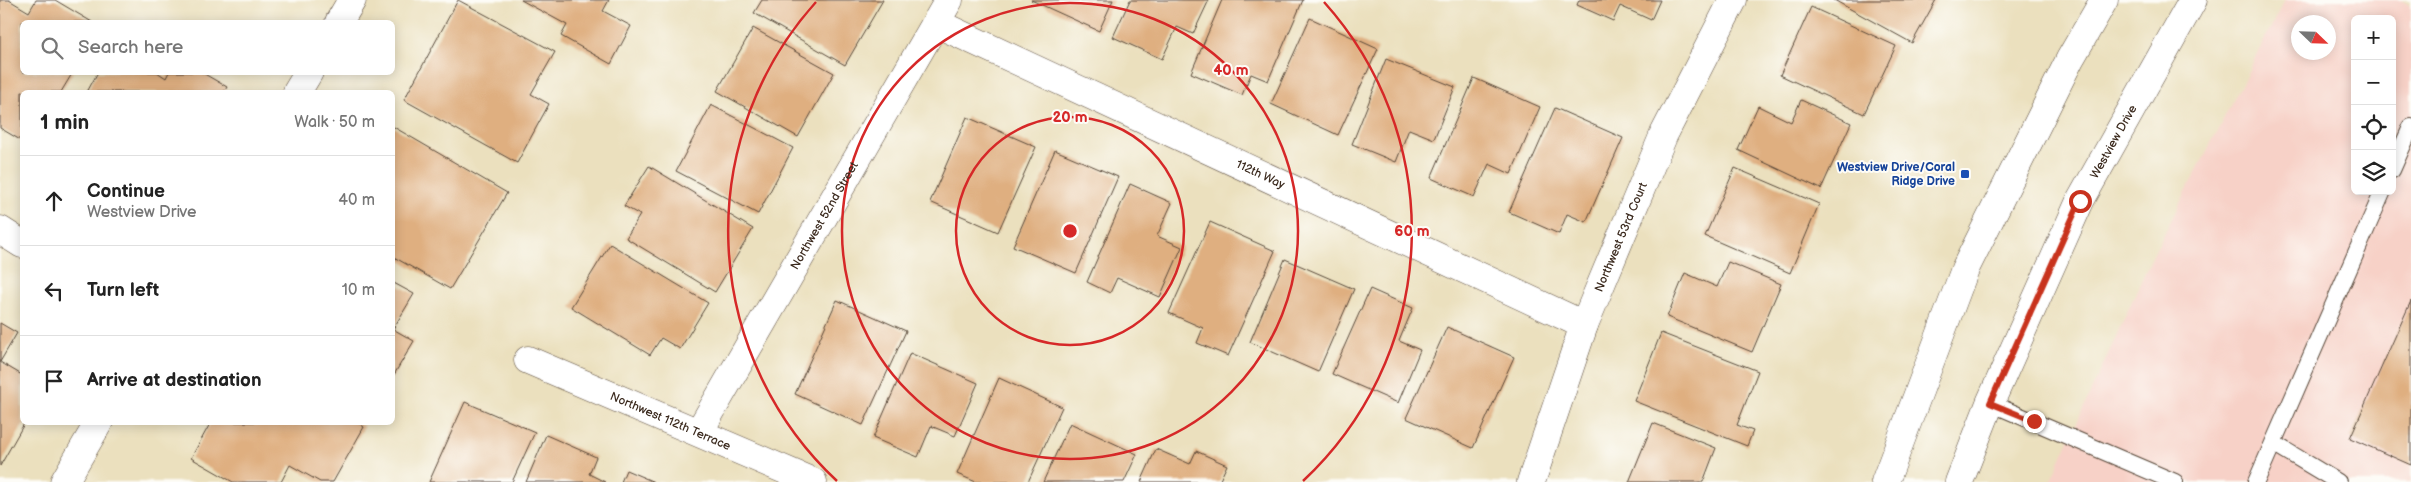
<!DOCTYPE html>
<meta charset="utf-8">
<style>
body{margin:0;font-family:"Balsamiq Sans",sans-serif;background:#f6f6f6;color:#222}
.controls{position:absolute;right:15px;top:15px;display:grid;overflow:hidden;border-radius:8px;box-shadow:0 2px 12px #0003}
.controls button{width:45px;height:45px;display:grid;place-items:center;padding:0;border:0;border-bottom:1px solid #e0e0e0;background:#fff;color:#222;font:25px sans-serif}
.compass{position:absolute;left:2291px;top:15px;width:45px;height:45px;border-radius:50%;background:#fff;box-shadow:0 2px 12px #0003;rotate:113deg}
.stop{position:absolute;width:15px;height:15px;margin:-11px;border:4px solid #c8321e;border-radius:50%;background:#fff}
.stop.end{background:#c8321e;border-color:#fff;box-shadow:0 1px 5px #0008}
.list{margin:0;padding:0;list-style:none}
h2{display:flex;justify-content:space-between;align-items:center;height:65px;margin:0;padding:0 20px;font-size:21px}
h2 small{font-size:16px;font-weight:400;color:#767676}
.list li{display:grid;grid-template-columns:32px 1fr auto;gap:15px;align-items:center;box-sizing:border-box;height:90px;padding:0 20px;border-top:1px solid #e0e0e0}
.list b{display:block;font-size:19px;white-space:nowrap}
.list p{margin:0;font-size:16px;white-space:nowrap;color:#767676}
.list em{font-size:16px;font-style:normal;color:#767676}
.icon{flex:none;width:28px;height:28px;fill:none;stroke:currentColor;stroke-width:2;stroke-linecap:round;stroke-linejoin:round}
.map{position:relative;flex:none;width:2411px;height:482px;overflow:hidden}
.search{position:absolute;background:#fff;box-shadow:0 2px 12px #0003;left:20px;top:20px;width:375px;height:55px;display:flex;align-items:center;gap:12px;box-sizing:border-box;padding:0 18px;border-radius:8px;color:#767676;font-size:19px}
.panel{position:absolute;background:#fff;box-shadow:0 2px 12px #0003;left:20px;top:90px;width:375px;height:335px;border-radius:8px}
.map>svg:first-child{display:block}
</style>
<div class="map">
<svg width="2411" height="482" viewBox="0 0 2411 482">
<rect width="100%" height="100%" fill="#fdfcf7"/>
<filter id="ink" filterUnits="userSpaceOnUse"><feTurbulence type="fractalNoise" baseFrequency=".02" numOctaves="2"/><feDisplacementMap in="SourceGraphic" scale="10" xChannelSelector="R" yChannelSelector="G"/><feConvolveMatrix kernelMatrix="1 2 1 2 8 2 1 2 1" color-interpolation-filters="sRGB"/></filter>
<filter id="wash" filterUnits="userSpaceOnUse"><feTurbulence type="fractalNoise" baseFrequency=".0096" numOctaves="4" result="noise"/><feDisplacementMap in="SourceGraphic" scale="20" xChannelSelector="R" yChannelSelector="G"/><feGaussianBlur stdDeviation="1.12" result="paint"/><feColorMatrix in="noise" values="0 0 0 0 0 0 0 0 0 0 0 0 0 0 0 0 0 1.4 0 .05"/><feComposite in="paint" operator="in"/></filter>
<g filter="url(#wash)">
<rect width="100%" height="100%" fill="#ebe0be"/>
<path fill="#f7d1c7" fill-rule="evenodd" d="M2285,0H2401L2411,6V482H2050L2151,259ZM2355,19H2392V191H2355ZM2298,22H2328V52H2298Z"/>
<g id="blocks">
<path fill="#dfaf80" d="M0,0H9L29,12L36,0H55L92,22H22V72H73L61,92H22V141L0,128Z
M458,0L555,52L531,94L549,104L517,163L404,100Z
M521,0H609L603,11L631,26L611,64L561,36L567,25Z
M762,0H883L845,65L754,13Z
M1031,0H1113L1099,31Z
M1130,0H1209L1193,34L1177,27L1162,59L1113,37Z
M1222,0H1303L1268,81L1251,74L1242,95L1191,73Z
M1579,0H1660L1651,20L1620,6L1613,21L1577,5Z
M1834,0H1936L1912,43Z
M1811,7L1896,46L1864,114L1780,75Z
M1310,18L1378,49L1338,135L1271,104Z
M753,28L834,73L798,137L717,91Z
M1386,59L1455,87L1434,139L1409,129L1396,162L1352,144Z
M98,72H157L166,78L169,72H201L227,87L224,92H87Z
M1474,78L1540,107L1511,174L1489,164L1474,197L1431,178Z
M1801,100L1851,123L1821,189L1738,150L1758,106L1791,122Z
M711,105L793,148L758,214L676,171Z
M1555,108L1623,138L1586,222L1567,214L1559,234L1509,212Z
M967,117L1036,147L998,232L930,202Z
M392,126L507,193L450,289L392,256Z
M1055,150L1118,177L1076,273L1013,246Z
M649,166L753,229L715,292L626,238L640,215L624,206Z
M1735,168L1819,204L1790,273L1705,236Z
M1130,184L1172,203L1157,236L1182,247L1160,297L1117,278L1110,293L1087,282Z
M1210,222L1275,251L1228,356L1197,343L1203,328L1169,313Z
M610,244L708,303L680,349L661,338L650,355L571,307Z
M1285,259L1354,289L1318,372L1250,342Z
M1728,262L1781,284L1752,352L1667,317L1685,273L1717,287Z
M392,282L414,294L393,329L414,341L392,378Z
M1370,289L1413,308L1399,341L1420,350L1398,403L1332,374Z
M837,300L906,331L863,425L795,394Z
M2411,301V465L2350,438Z
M0,323L17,333L0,362L22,375V422H25L0,466Z
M1447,327L1514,357L1473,448L1406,418Z
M1661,333L1758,371L1737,425L1753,431L1747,446L1634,401Z
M910,353L978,383L955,436L931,426L918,457L873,438Z
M999,378L1062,407L1028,482H976L957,474Z
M465,402L535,432L512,482H429Z
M211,422H357L364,427L333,482H320L290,465L281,482H233L191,458Z
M1070,423L1137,454L1124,482H1043Z
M1653,423L1716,448L1703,482H1629Z
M546,435L596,457L589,474L605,482H526Z
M1156,449L1190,464L1196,451L1227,465L1219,482H1141Z
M626,470L654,482H621Z"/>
</g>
</g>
<g filter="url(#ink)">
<use href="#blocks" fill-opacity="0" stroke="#554536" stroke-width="1"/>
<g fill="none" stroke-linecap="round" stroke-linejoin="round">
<g stroke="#554536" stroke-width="18">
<path id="lane" d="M2392,170L2411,127
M1990,403L2175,482
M2273,443L2338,482
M2256,482L2383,191"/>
</g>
<g stroke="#554536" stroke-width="29">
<g id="street">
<path d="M339,22L352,0"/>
<path id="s1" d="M936,23L1584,325"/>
<path d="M297,92L309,72"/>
<path d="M0,230L22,244"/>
<path id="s2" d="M528,360L813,482"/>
<path id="s3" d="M699,432L949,0"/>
<path d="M64,482L99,422"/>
<path id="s4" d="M1531,482L1584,325L1664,134L1733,0"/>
</g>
</g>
<g stroke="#554536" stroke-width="29">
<g id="secondary">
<path d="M1885,482L1965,269L2070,59L2104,0"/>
<path id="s5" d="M1959,482L1990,403L2080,201L2193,0"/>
</g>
</g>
<use href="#lane" stroke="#fff" stroke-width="16"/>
<use href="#street" stroke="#fff" stroke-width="28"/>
<use href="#secondary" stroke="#fff" stroke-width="28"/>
</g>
</g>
<g fill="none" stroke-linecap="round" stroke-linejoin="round" filter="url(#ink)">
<path stroke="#c8321e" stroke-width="6" d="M2034,421L1990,403L2080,201"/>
</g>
<g fill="none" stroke="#d62828" stroke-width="2.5">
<circle cx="1070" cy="231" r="114"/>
<circle cx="1070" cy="231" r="228"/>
<path d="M837 481A342 342 0 0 1 816 2M1324 2A342 342 0 0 1 1303 481"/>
</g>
<rect fill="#1a4fb4" stroke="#fdfcf7" stroke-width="2" x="1960" y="169" width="10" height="10" rx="2.5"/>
<g text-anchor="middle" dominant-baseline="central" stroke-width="4" stroke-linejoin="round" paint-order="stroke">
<g font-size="12" fill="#3b2a1e" stroke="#fdfcf7">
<text stroke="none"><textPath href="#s5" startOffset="374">Westview Drive</textPath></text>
<text stroke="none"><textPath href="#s1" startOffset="358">112th Way</textPath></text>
<text stroke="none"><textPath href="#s3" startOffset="250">Northwest 52nd Street</textPath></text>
<text stroke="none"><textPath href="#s4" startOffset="261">Northwest 53rd Court</textPath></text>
<text stroke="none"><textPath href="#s2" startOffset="155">Northwest 112th Terrace</textPath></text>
</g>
<g font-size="12" font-weight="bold" fill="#164399" stroke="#fdfcf7" text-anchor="end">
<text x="1955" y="167">Westview Drive/Coral<tspan x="1955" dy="14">Ridge Drive</tspan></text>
</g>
</g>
<circle cx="1070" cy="231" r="8" fill="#d62828" stroke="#fdfcf7" stroke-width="2.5"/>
<g font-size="15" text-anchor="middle" font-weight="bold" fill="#d62828" stroke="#fdfcf7" stroke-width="4" stroke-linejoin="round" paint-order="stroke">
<text x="1231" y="75">40 m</text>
<text x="1070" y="122">20 m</text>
<text x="1412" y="236">60 m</text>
</g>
</svg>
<div class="controls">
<button>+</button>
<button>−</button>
<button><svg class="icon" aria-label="locate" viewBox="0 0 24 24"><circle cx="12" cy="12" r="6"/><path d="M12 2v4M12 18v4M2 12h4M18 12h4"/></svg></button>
<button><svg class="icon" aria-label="layers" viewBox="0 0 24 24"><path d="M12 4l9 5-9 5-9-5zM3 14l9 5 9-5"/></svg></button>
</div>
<svg class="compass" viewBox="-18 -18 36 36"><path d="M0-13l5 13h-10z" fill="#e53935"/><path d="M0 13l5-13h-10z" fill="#767676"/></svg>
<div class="stop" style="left:2080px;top:201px"></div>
<div class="stop end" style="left:2034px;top:421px"></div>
<div class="search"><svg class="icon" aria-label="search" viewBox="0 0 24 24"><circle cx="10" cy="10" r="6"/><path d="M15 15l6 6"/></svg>Search here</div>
<section class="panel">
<h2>1 min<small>Walk · 50 m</small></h2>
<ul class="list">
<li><svg class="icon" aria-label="ahead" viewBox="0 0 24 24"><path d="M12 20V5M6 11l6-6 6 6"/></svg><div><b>Continue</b><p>Westview Drive</p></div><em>40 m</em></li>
<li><svg class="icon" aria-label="left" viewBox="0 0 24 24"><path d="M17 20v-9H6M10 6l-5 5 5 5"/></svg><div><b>Turn left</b></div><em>10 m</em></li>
<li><svg class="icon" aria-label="arrive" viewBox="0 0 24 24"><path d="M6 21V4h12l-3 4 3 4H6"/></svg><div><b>Arrive at destination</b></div></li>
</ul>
</section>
</div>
